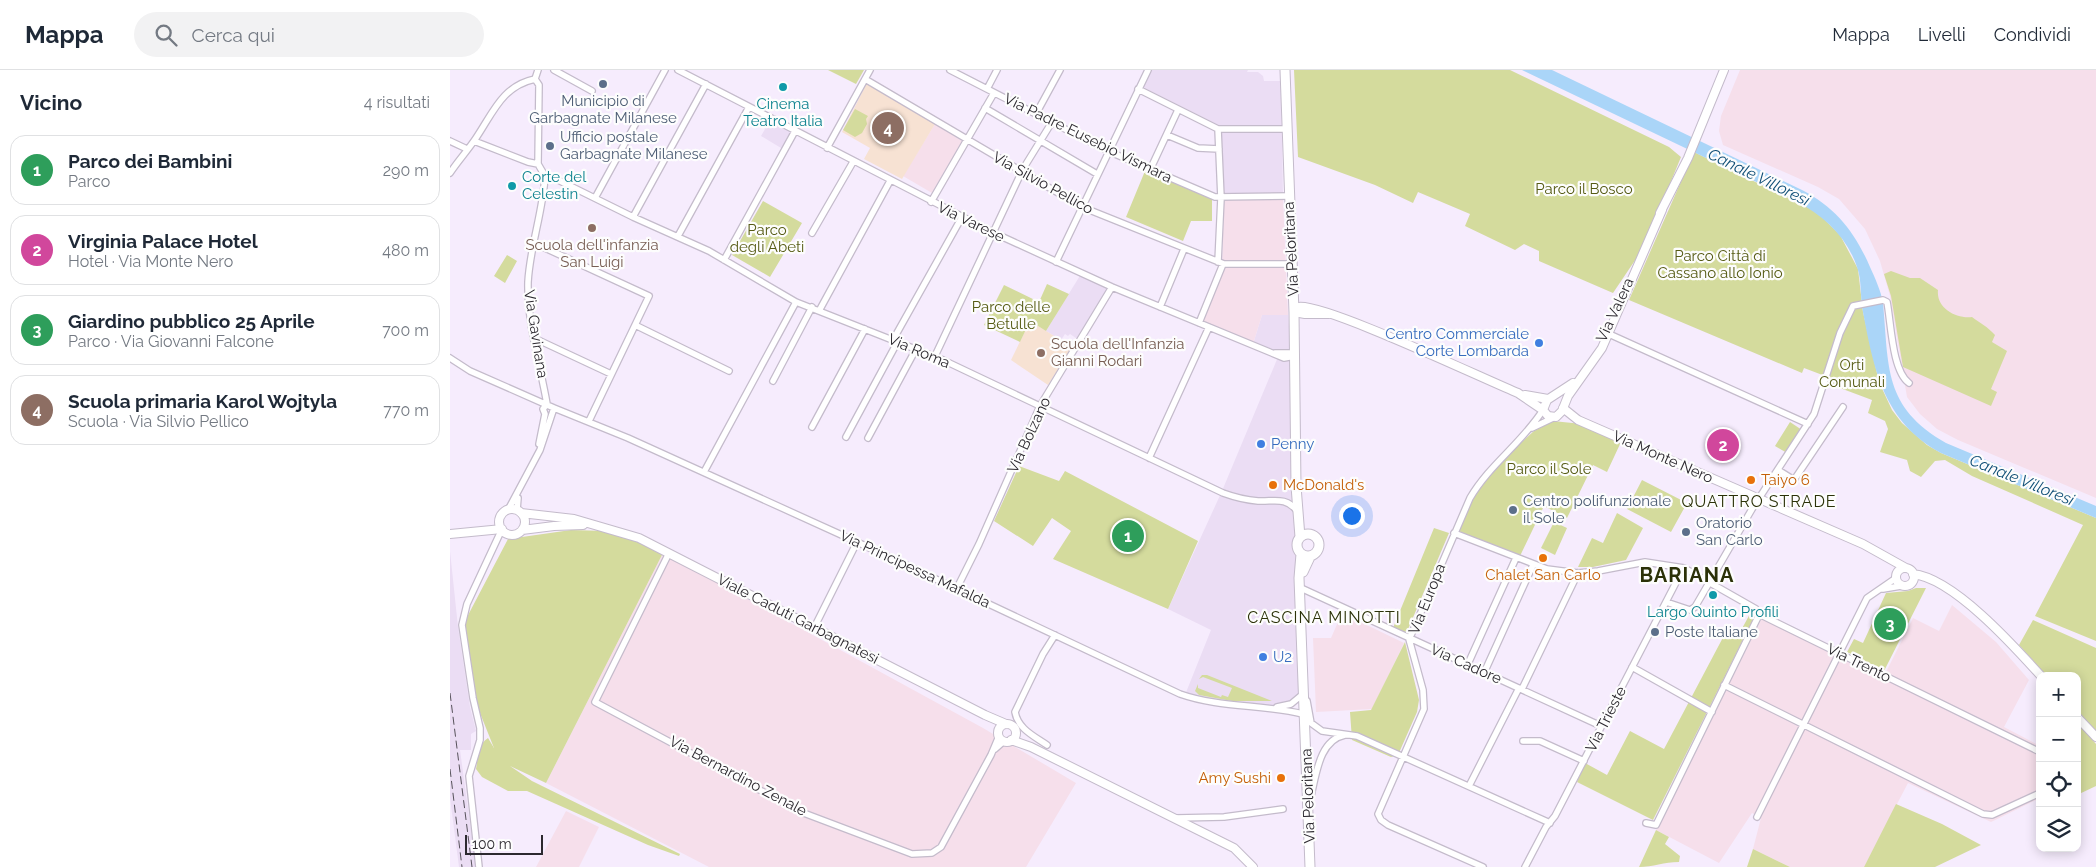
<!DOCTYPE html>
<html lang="it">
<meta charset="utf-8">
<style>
body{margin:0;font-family:Raleway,sans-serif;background:#f2f2f3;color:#1f2937}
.controls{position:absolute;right:15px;bottom:15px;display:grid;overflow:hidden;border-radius:10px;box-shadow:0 2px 12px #0003}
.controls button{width:45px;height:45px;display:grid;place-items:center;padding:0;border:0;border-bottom:1px solid #e0e1e3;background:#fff;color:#1f2937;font:25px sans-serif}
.scale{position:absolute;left:15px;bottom:12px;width:78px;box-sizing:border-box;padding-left:5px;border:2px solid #2c292f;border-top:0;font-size:14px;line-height:18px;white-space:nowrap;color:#2c292f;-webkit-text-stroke:4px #fdfdfd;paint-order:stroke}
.you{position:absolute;left:901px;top:445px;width:18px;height:18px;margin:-12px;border:4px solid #fff;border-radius:50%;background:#1a73e8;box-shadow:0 0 0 8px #1a73e833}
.badge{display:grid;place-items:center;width:32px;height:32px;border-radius:50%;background:#707c28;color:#fff;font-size:16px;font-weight:700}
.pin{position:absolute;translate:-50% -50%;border:2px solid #fff;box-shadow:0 1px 5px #0006}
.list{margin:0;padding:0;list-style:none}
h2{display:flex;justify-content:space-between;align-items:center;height:65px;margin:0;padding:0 20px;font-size:21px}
h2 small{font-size:16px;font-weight:400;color:#747a83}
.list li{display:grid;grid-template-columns:32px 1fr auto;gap:15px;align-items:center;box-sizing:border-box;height:70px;margin:0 10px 10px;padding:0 10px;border:1px solid #e0e1e3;border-radius:15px}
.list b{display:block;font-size:19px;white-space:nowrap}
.list p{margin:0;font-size:16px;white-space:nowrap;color:#747a83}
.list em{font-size:16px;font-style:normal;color:#747a83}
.icon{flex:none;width:28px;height:28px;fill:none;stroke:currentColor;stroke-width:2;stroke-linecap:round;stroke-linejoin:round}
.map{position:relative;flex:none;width:1646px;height:797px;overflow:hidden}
header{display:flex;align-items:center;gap:30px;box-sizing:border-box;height:70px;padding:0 25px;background:#fff;border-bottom:1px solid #e0e1e3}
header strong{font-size:24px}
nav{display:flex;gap:28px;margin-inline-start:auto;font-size:18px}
.search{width:350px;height:45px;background:#f2f2f3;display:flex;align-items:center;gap:12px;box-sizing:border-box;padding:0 18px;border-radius:28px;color:#747a83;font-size:19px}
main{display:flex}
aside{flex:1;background:#fff}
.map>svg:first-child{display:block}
</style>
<header>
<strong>Mappa</strong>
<div class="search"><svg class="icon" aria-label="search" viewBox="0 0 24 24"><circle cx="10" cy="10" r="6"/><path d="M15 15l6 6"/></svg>Cerca qui</div>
<nav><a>Mappa</a><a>Livelli</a><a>Condividi</a></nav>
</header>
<main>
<aside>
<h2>Vicino<small>4 risultati</small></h2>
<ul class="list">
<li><span class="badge" style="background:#2e9e5b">1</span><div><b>Parco dei Bambini</b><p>Parco</p></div><em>290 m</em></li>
<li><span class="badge" style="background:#d1479c">2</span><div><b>Virginia Palace Hotel</b><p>Hotel · Via Monte Nero</p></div><em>480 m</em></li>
<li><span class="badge" style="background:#2e9e5b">3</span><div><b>Giardino pubblico 25 Aprile</b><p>Parco · Via Giovanni Falcone</p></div><em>700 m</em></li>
<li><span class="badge" style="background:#8d6e63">4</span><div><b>Scuola primaria Karol Wojtyla</b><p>Scuola · Via Silvio Pellico</p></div><em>770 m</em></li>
</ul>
</aside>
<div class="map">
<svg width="1646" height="797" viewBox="0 0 1646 797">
<rect width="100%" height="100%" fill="#f6ecfd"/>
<path fill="#ebddf4" d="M699,0H798L797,2H808L813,6L814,11H831L833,128L774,129L767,57L689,16Z
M321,49L346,62L336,81L311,66Z
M631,204L661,218L629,270L620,264L618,266L615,264L611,270L596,261Z
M812,245H838L841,279L825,282L803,274Z
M828,287L842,292L849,466L846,477L850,484L852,623L842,633L822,637L782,635L735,625L761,560L718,539L772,421Z
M0,481L8,557L20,637L26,661L21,664V680H10L26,797H9L0,728Z"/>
<path fill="#f6dfeb" d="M1290,0H1646V428L1508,370L1487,359L1470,344L1457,327L1440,226L1430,191L1415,159L1389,129L1368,117L1273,75L1269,61L1271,46Z
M485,54L512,71L482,123L453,106Z
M833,128L838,245H812L803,274L750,252L772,198L774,129Z
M213,483L533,658L626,713L576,797H259L96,713Z
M1502,535L1546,572L1579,610L1554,657L1590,676V728L1541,752L1458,713L1414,797H1340L1303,779L1311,748L1302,743L1269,793L1206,760L1312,548L1432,610L1463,548L1489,561Z
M892,543L954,573L922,639L866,642L863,568H881Z
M116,741L149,757L129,797H86Z"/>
<path fill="#f7e2d3" d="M417,13L485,54L452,109L414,89L420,78L392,62Z
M580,251L622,277L598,315L561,290Z"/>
<path fill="#d4db9d" d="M378,0H414L406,14Z
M844,0H1060L1219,77L1231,87L1194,177L1163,223L1089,191V181L1074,174L1065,180L1015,156L1020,144L968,122L963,133L925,115L848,87Z
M405,39L418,46L416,49L417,54L412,63L405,67L393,60Z
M1244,82L1359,138L1370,145L1390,165L1408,199L1413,242L1429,312L1442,340L1452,353L1477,375L1491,383L1646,448V571L1585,546L1633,455L1522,406L1495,390L1485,391L1471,407L1460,401L1457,390L1430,382L1438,359L1435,351L1418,343L1422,330L1382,315L1383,309L1354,298L1352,303L1179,230Z
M695,101L762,129V151H741L733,171L676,147Z
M313,131L352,153L320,207L282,185Z
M57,185L67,191L55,213L44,206Z
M1441,201L1460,208H1470L1488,220C1486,238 1506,249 1522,247C1530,253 1538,257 1545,265L1542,272L1557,281L1541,319L1547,322L1541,336L1453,297L1441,226L1434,204Z
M597,214L619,224L596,261L580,251L570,272L534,255L554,215L589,232Z
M1103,351L1132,354L1171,372L1157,402L1143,395L1117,448L1094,436L1070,486L1008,462L1031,409L1084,361Z
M1340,352L1352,360L1337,383L1325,376Z
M569,396L609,411L615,401L748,471L718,539L603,489L621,461L602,448L583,476L544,451Z
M1192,410L1237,433L1221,462L1177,439Z
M1167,443L1193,458L1176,490L1143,497H1128L1142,468L1153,473Z
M1104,452L1117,458L1105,485L1091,478Z
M984,458L999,463L956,564L943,558Z
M121,460L156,461L185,470L213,483L96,713L60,696L82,711L230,784L229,786L198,775L77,721H58L32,707L26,699C28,688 28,674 38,668L44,678L26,633L15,560L16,549L58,469Z
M1466,518H1476L1434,601L1397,582L1404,569L1413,573L1436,523L1458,521Z
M1301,542L1306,544L1203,750L1127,712L1135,693L1157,705L1180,661L1214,679L1278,558L1289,564Z
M1583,550L1646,578V661L1627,640V606H1597L1569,575Z
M955,572L969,630L967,642L948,685L941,687L902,670L900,642L921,640Z
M752,605H757L822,631H782L749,625L745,621L748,614V618L771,627L772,625L778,627L782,618L753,607L749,609Z
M1627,652L1646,674V716L1627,725Z
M1446,734L1492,754L1531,775L1485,797H1414Z
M1206,760L1219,767L1215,774L1230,786L1229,792C1214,792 1203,797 1189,797Z
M1303,779L1340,797H1297Z"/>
<path fill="#aad5f8" d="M1072,0H1102L1352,120C1386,138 1405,162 1420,197C1425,208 1431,221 1433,233C1439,297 1433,337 1496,373L1646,436V448L1491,383C1434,352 1424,301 1413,242C1410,228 1412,210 1407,197C1397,167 1374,146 1346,131Z"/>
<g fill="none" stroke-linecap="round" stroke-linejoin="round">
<g stroke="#c4bbcb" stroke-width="8">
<path id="street" d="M104,0L142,21
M228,0L544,163L662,217L834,288L845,286
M500,0L658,81L765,127L839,126
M85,9L89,15L88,94L95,106
M85,9L88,0
M415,9L632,137L774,194H841
M537,19L547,0
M688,19L768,59H837
M535,38L647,104
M586,44L610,0
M768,59L771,128L768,192
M717,65L748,78L769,79
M0,71L17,79
M24,71L78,92L88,94
M377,78L420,0
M700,100L728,40
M0,103C8,91 18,80 26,68C43,43 52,16 85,9
M95,106L102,107L183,147L259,181L346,232L493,290L773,423C784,427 796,430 808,431C823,432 836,426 847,441
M95,106C93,142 80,176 78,212C77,253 90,294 97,334
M145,128L215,0
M481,132L544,23
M183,147L256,14
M362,163L403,92
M228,166L299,37
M82,172L199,226L139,351
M274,190L345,61
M606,192L698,0
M710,237L734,179
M369,241L440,111
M749,253L773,194
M185,255L279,301
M1159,264L1358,354
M84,268L161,304
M443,270L512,147
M825,283H840L845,286
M485,286L573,99L602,52
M0,288L20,301L104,338L90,380L58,440
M323,311L362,237
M104,338L178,368L407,472L730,624C770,638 812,634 853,644
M362,357L415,259
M1082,358L1103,348
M396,367L448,271
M418,368L466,279
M89,374L95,344L93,339L97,334
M699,388L759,257
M1328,400L1344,410L1393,337
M254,402L346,232
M67,440L68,428
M1004,463L1097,499L1128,503L1148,501L1195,492L1234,498L1306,539L1311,545L1590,682
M219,483L145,632L351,742L462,784L482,783L491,777L541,685L549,666
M507,518L529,474L590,336L662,217
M853,519L1151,656
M1433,519L1451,516
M1216,532L1240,540L1245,537L1302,439L1364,344L1390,263L1403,236L1433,230L1437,232C1441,252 1442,301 1459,313
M364,558L407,472
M1017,596L1066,488
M1182,597L1262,642
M1034,603L1083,495
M1274,615L1533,744L1542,745L1590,723
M1072,619L1128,503
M857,631L861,653L872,661L907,666L1100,753
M827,637L841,634L853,624
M1073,671H1090L1134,691
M597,675C584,666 568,659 565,642L593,584L605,565
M545,679L554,671
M1019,716L1069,618
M860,730C866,708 868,670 895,665
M1307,747L1417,528L1446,508
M726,748L774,747L833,739
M1196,753L1206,755L1308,547L1311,545
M29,797L19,706L30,670V658L23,628L12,555L17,534L52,459
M1033,797L938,755L931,750L928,744L974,639L973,620L959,569L962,563L1020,428C1040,394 1072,373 1093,340
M1075,797L1096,757L1105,746L1233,499"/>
</g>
<g stroke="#c4bbcb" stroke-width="10">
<path id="secondary" d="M1210,143L1238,88L1274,0
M879,244H855L844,242L848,237C870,231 1036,310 1068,323L1093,340L1098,346L1106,347L1112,341L1118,326L1152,278L1212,140
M1075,325L1098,329
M1113,338L1128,350L1413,474L1456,498
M1093,340L1097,330L1123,313
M49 452a13 13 0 1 1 26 0a13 13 0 1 1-26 0Z
M71,443L124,449L189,468L535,645L556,654
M72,460L104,456L133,455
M0,464L52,459
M1446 507a9 9 0 1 1 18 0a9 9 0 1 1-18 0Z
M1463,504C1503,508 1564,576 1591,606
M1627,647L1646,667
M548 663a9 9 0 1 1 18 0a9 9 0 1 1-18 0Z
M561,670L581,677L784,778L803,797"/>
</g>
<g stroke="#c4bbcb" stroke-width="11">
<path id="primary" d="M835,0L844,242L846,416L850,467
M847 475a11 11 0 1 1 22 0a11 11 0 1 1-22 0Z
M851,484L849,508L860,797
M853,502L860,487"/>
</g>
<use href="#street" stroke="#fff" stroke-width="5.5"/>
<use href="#secondary" stroke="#fff" stroke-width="8"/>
<use href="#primary" stroke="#fff" stroke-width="9"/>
<path stroke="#57525b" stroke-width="1" stroke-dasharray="8 4" stroke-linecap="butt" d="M0,623L22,797
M0,699L12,797"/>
</g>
<g fill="#5c6f8a" stroke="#fdfdfd" stroke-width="2">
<circle cx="153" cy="14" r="5"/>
<circle cx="100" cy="76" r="5"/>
<circle cx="1063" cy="440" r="5"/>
<circle cx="1236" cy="462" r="5"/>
<circle cx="1205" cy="562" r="5"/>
</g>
<g fill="#0f9aa8" stroke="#fdfdfd" stroke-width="2">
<circle cx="333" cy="17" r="5"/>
<circle cx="62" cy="116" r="5"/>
<circle cx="1263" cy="525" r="5"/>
</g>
<g fill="#8d6e63" stroke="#fdfdfd" stroke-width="2">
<circle cx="142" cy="158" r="5"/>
<circle cx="591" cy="283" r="5"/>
</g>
<g fill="#3f7fe0" stroke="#fdfdfd" stroke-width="2">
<circle cx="1089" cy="273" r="5"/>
<circle cx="811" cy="374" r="5"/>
<circle cx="813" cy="587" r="5"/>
</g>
<g fill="#e8710a" stroke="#fdfdfd" stroke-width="2">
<circle cx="1301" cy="410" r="5"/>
<circle cx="823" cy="415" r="5"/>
<circle cx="1093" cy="488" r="5"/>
<circle cx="831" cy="708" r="5"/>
</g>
<g text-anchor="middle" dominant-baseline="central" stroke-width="4.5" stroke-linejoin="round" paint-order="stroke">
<g font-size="15" fill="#4e5e75" stroke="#fdfdfd" text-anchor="start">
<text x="153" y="31" text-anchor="middle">Municipio di<tspan x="153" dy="17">Garbagnate Milanese</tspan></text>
<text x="110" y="67">Ufficio postale<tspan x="110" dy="17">Garbagnate Milanese</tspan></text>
<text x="1073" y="431">Centro polifunzionale<tspan x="1073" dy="17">il Sole</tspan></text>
<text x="1246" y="453">Oratorio<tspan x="1246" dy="17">San Carlo</tspan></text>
<text x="1215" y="562">Poste Italiane</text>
</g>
<g font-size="15" fill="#0d838f" stroke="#fdfdfd">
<text x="333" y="34">Cinema<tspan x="333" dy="17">Teatro Italia</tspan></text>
<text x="72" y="107" text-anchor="start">Corte del<tspan x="72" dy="17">Celestin</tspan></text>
<text x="1263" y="542">Largo Quinto Profili</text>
</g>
<g font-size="15" fill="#2c292f" stroke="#fdfdfd">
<text transform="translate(638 68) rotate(26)">Via Padre Eusebio Vismara</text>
<text transform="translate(593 113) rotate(29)">Via Silvio Pellico</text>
<text transform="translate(521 152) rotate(26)">Via Varese</text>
<text transform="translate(841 179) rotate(-93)">Via Peloritana</text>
<text transform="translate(1165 240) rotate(-65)">Via Valera</text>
<text transform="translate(86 264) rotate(81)">Via Gavinana</text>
<text transform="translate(469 281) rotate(23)">Via Roma</text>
<text transform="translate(579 365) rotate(-65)">Via Bolzano</text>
<text transform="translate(1213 387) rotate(24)">Via Monte Nero</text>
<text transform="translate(465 499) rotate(25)">Via Principessa Mafalda</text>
<text transform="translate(977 529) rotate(-68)">Via Europa</text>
<text transform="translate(348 549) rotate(27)">Viale Caduti Garbagnatesi</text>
<text transform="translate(1409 593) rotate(26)">Via Trento</text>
<text transform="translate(1016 594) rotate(24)">Via Cadore</text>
<text transform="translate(1156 649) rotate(-63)">Via Trieste</text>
<text transform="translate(288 706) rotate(28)">Via Bernardino Zenale</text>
<text transform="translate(858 726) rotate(-92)">Via Peloritana</text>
</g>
<g font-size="15" fill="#565b14" stroke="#fdfdfd">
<text x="1134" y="119">Parco il Bosco</text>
<text x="317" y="160">Parco<tspan x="317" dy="17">degli Abeti</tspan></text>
<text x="1270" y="186">Parco Città di<tspan x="1270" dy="17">Cassano allo Ionio</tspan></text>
<text x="561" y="237">Parco delle<tspan x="561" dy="17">Betulle</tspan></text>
<text x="1402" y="295">Orti<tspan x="1402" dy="17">Comunali</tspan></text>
<text x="1099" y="399">Parco il Sole</text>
</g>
<g font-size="15" fill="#785e54" stroke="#fdfdfd">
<text x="142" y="175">Scuola dell'infanzia<tspan x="142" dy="17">San Luigi</tspan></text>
<text x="601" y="274" text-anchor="start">Scuola dell'Infanzia<tspan x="601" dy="17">Gianni Rodari</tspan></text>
</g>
<g font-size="15" fill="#366cbe" stroke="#fdfdfd" text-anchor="start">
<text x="1079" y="264" text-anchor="end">Centro Commerciale<tspan x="1079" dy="17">Corte Lombarda</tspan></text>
<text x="821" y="374">Penny</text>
<text x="823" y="587">U2</text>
</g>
<g font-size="15" fill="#c56008" stroke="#fdfdfd" text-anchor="start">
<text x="1311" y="410">Taiyo 6</text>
<text x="833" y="415">McDonald's</text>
<text x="1093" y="505" text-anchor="middle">Chalet San Carlo</text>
<text x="821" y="708" text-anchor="end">Amy Sushi</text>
</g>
<g font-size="16" font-style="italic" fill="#104f77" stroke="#fdfdfd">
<text transform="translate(1309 107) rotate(26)">Canale Villoresi</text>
<text transform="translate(1572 410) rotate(22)">Canale Villoresi</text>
</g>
<g font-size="16" letter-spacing="1" fill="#2b3108" stroke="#fdfdfd">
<text x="1309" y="431">QUATTRO STRADE</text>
<text x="874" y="547">CASCINA MINOTTI</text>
</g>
<g font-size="20" font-weight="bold" letter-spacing="1" fill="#2b3108" stroke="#fdfdfd">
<text x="1237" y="505">BARIANA</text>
</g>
</g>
</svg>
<div class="controls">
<button>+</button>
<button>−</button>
<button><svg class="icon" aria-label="locate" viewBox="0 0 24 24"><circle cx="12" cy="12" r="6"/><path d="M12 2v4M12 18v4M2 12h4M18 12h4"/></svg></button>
<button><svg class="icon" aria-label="layers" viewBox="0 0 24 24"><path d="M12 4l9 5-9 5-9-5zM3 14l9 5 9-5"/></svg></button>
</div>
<div class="scale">100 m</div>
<div class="you"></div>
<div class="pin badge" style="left:678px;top:466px;background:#2e9e5b">1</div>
<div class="pin badge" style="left:1273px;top:375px;background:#d1479c">2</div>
<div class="pin badge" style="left:1440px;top:554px;background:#2e9e5b">3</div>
<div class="pin badge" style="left:438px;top:58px;background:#8d6e63">4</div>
</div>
</main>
